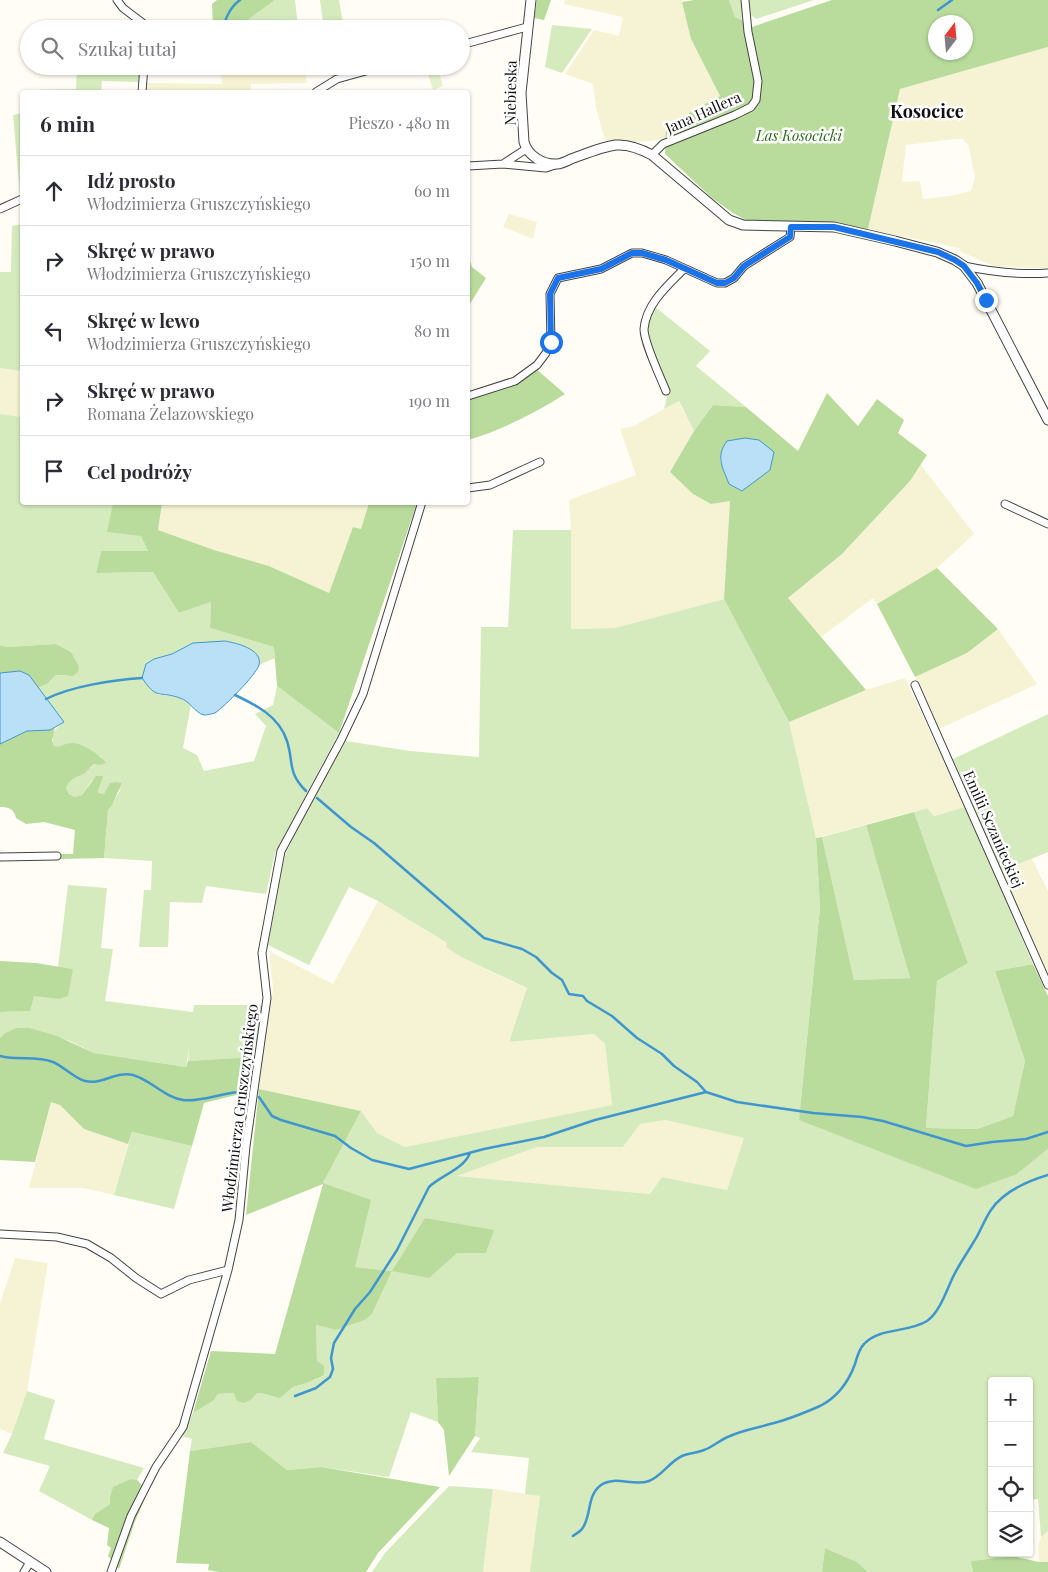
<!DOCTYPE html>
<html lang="pl">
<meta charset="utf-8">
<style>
body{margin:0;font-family:"Playfair Display",serif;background:#f2f2f3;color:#2b2b33}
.controls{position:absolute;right:15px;bottom:15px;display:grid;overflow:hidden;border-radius:5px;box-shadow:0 1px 4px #0004}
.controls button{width:45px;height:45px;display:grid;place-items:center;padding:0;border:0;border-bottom:1px solid #e1e1e2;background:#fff;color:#2b2b33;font:25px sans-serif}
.compass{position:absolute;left:928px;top:15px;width:45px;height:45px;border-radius:50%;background:#fff;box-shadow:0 1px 4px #0004;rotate:16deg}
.stop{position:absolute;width:15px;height:15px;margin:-11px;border:4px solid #1a73e8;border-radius:50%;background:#fff}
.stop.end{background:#1a73e8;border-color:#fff;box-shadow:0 1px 5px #0008}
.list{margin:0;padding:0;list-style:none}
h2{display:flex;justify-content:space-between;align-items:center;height:65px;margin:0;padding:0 20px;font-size:21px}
h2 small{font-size:16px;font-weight:400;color:#7c7c81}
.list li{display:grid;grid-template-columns:32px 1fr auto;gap:15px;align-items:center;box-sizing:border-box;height:70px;padding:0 20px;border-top:1px solid #e1e1e2}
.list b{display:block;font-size:19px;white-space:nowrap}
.list p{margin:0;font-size:16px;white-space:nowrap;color:#7c7c81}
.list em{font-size:16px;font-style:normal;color:#7c7c81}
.icon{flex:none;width:28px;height:28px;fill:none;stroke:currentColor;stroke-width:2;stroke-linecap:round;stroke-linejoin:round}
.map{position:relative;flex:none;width:1048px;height:1572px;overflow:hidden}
.search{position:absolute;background:#fff;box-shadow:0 1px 4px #0004;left:20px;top:20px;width:450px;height:55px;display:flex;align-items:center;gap:12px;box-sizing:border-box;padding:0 18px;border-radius:28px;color:#7c7c81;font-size:19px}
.panel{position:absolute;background:#fff;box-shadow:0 1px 4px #0004;left:20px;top:90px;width:450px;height:415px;border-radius:5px}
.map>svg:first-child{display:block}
</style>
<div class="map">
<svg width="1048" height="1572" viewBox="0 0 1048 1572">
<rect width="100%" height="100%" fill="#fffdf5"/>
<path fill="#f6f3d4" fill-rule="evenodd" d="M565,0H682L691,39L720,96L695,109L667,129V139L639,142L605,140L596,108L593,84L565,74L594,30L619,36L623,17L564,4Z
M1048,47V268H1030L994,266L961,252L959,248L868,229L900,89ZM954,139H963L969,147L975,178L971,191L950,196L923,199L920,181L902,182L906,145Z
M221,66H304L307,83L251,84V90H214L213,92H144L145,83L222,84Z
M509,214L537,222L533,239L503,227Z
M21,365H22V417L0,414V368L20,371Z
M678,401L694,431L670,472L693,494L711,504L730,500L724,599L615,628L571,629V530L569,500L636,475L620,429L634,426Z
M921,465L974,534L937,568L877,604L873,598L821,637L788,598L842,554L910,481Z
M298,502L306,504L307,502L369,503L361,529L353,527L329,593L269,566L214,550L158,530L162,503Z
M998,629L1037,684L939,729L915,677L967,653Z
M905,678L965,807L933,816L927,808L816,838L789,722L866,690Z
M1032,859L1048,891V976L1002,871Z
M378,901L448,944L446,947L461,957L528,989L509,1042L594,1034L605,1044L612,1105L405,1147L377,1133L361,1111L259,1089L273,989L269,951L333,984Z
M51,1102L60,1105L84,1129L128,1144L114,1195L83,1188H29Z
M665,1120L744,1138L727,1190L662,1177L650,1194L456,1176L537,1147H623L640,1124Z
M15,1258L48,1263L27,1391L12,1434L0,1429V1303Z
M493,1489L540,1496L530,1572H483Z
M1048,1531V1562H1039L1038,1546L1041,1537Z"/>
<path fill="#d5ebbd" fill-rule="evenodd" d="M275,0H295L298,27L290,29H235Z
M320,0H339L344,29H324Z
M729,0H741L742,20L735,17Z
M749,0H814L756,19L751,15Z
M78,22H135L139,24L142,29H78Z
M552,25L592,29L562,73L545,67Z
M77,66H141L140,82L102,81L101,92H33V90L76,89Z
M330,66H351L352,73L332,78Z
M22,113V194L20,195L13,115Z
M22,224L21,365L20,371L0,368V272H11L12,226Z
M654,306L710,351L696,366L746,407L713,405L694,431L679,401L664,409L668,392L646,330L649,315Z
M0,414L22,417V502L113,503L108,532L141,535L148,551H101L96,573L153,572L179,613L211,602L210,628L274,647L275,658L259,665V659L254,652L236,643H193L172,654L154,659L158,695C171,695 180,697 191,704L183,748L197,755L204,771L254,761L266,726L255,714L273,705L277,686L339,733L275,853L266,894L206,886L202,903L170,902L168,947H139L144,890H151L152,861L104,858L108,810L121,789L104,794L97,793L98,787L92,780L82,795L75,797L69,794L66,788C70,778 76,778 84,773C90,769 97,762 102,757L72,743L60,747L54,746C50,735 55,728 64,722L37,688L47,684L56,675L67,676L79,666L71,652L56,644L7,647L0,645Z
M513,530H571V629L615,628L724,599L789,722L816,838L820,908L799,1120L1017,1174L1048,1149V1531L1041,1537L1038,1499L1029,1500V1381H992V1553H1012V1556L972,1561L973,1572H868L857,1562L825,1548L822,1572H530L540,1496L525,1494L529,1458L471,1452L480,1438L475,1436L479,1377L436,1378L438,1422L411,1412L389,1477L321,1467L287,1470L251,1442L190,1451L192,1439L181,1436L193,1413L213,1401L218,1394L235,1393L252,1399L257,1393C266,1393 271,1397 280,1398L293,1387L317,1379L316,1325L336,1330L365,1320L372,1314L392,1271L355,1267L323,1183L361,1111L377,1133L405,1147L612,1105L605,1044L594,1034L509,1042L527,988L461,957L446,947L447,943L378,901L349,887L309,965L268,945L285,855L313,799L346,741L410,751L479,757L481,627H508ZM665,1120L744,1138L727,1190L662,1177L650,1194L457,1176L537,1147H623L640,1124ZM493,1230L486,1253H457Z
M1048,714V852L1002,871L953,759Z
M965,807L1033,964L995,971L1025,1061L1013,1116L977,1129L926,1128L937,981L968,963L914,812L927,808L934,816Z
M866,825L910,978L854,980L822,837Z
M68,885L107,888L101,948L113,949L105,1001L193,1012L194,1005H263L257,1042L253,1057L188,1061L189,1048L186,1067L94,1053L70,1041L30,1028H16L5,1033L0,1038V1012L29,1011L34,995L59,999L73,969L58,967Z
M132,1132L192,1146L174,1209L114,1195Z
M27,1391L55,1400L44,1439L144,1468L137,1480C125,1479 118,1490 110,1498V1504L95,1514L92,1520L39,1491L50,1466L3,1453L12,1434Z
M449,1486L493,1489L483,1572H372L385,1553Z"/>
<path fill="#b9dc9c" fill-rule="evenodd" d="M217,0H275L235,29H213L212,4Z
M537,0H551L544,20L534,18Z
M694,0H729L735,17L742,20L746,29L832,0H1048V47L900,89L868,229L831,224L746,220L733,213L712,198L665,154L666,129L695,109L720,96L691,39L682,2ZM936,22H966V52H936Z
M468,255L472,267L486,278L468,307Z
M535,368L565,394C535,413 502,430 468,440V398L488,392Z
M827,393L858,426L877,399L904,420L898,433L927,455L910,481L842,554L788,598L866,690L789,722L724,599L730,501L711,504L693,494L670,472L694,431L713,405L746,407L798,451ZM745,438L759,440L770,470L741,491L729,484L720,460L727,441Z
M113,503H162L158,530L214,550L269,566L329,593L353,527L361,529L369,503H417L339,733L277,686L274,647L210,628L211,602L179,613L153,572L96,573L101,551H148L141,536L107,532Z
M937,568L998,629L967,653L915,677L877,604Z
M56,644L71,652L79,666L78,672L73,676L56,675L47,684L37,688L35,683L11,672L0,673V645L7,647Z
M55,728L52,740L54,746C62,748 65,742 73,743C82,743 102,756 106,763L100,765L94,764C91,767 88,770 85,773C76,778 70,778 66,788L69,794L75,797L82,795L96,776H103C102,783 98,787 98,793L104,794L110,783L116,782L122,783L112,805L108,810L104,858L59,859L60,854H73L75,830L44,822L26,824L16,818C14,809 9,807 0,807V744L27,731L50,730Z
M914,812L968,963L937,981L926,1128L977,1129L1013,1116L1025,1061L995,971L1033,964L1048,996V1149L1017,1174L976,1189L799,1120L820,908L816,838L822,837L854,980L910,978L866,825Z
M0,961L36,963L73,969L68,996L59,999L34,996L30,1011L0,1012Z
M16,1028H30L57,1036L94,1053L186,1067L188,1061L253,1057L248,1092L204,1103L192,1146L132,1132L128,1144L84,1129L60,1105L51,1102L35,1162L0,1160V1038L5,1033Z
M259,1089L361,1111L323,1183L371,1200L355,1267L392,1271L425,1218L494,1230L486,1253H457L429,1278L392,1271L372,1314L365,1320L336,1330L316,1325L317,1361L324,1366V1375L309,1382L293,1387L280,1398C272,1397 266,1393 257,1393L252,1399L244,1403L237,1401L234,1393L218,1394L213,1401L193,1413L211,1351L275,1354L323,1184L246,1215Z
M479,1377L475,1436L449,1476L444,1430L438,1422L436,1378Z
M251,1442L287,1470L321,1467L440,1487L378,1553L366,1572H219L208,1570L209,1564L176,1563L190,1451Z
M131,1479L137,1480L148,1491L134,1524L119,1569L108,1556L111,1548L107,1545L109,1528L92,1520L95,1514L110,1504V1498L113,1487Z
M825,1548L857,1562L868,1572H822Z
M1012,1556L1039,1562H1048V1572H973L971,1561Z"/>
<path fill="#e6f2cf" d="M431,66H437L443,86L433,90L426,68Z"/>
<path fill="#b9e0f7" stroke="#3f96cf" d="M745,438L759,440L774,452L770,470L742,491L729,484C723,468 715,457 727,441Z
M225,641C236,643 263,649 259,665C256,675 224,707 215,713C212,714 207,715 204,715C195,713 190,701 180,698C157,690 158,701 142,678L146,664L154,659L172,654L193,643Z
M20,671L29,675L64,722L50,730L27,731L0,744V673Z"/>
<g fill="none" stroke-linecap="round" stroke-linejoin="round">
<path stroke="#3f96cf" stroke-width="2.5" d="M938,10L952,0
M222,29C226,18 230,7 240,0
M235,695C256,705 279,716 287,741C294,763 287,772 306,791
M46,699C72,686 113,680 142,678
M317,798L351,827L374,843L484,938L522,949L536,957L552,973L562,980L569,994L583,996L587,1001L612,1016L637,1038L662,1054L674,1066L697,1082L706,1092L737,1102L813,1113L862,1117L883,1121L966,1146L992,1142L1026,1139L1048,1132
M0,1056C18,1061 35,1055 53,1062C63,1066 75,1079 85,1081C103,1085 115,1071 133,1075C151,1080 164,1097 183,1100C202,1103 234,1088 247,1093
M259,1097L272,1116L281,1120L335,1136L351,1148L372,1160L409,1169L484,1149L544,1137L595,1120L706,1092
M295,1396L316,1388L330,1377L333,1369L331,1358L334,1343L355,1309L370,1292L397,1250L429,1187C440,1176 464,1169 470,1153
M573,1536C575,1534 580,1532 582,1529C592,1516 586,1496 601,1485C616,1475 633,1487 649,1481C662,1476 669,1462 682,1456C689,1453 697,1453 704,1450C713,1447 721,1439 730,1436C743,1430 757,1428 770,1424C787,1420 804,1413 820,1406C838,1397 848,1383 855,1364C857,1357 859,1349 864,1344C880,1327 908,1333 927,1321C939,1313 946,1292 952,1279C958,1266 966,1255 973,1243C980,1233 984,1220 991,1210C1003,1192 1028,1181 1048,1175"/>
<g stroke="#444" stroke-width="9">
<path id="minor" d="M117,0L123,8L144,24L145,29
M461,45L527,27
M142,92L144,66
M316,92L337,79L384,66
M652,155L663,144L735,115L751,107L756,100L758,81L748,32L745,0
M503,164L526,149
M468,166L503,164L546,168L555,165
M0,209L22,199
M964,266C992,272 1019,275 1048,273
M666,391C660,376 644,343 644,329C646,304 668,285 684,269
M468,396L515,381L537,365L546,353L551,342L550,294L558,278L601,269L632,253H642L666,260L717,283H725L734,278L744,266L790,237L791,227
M468,488L490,485L540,462
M1005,504L1048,524
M915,685L1048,985
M0,857L57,856
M0,1234L57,1237L87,1244L111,1258L136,1278L161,1294L189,1280L228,1270
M24,1572L30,1562
M111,1572L131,1516L156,1467L183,1427L228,1270L239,1220L246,1146L267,998L262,953L281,851L341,740L363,694L422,502"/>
</g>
<g stroke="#444" stroke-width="11">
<path id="tertiary" d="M531,0L521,93L524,142C528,156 543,165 557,164C561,164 567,161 571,159C585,154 601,147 616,145C629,144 641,149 652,155L729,220L743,225L834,227L895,241L937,252L955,260L964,266L977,283L1048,420
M0,1542L46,1572"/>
</g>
<use href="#minor" stroke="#fff" stroke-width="7"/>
<use href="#tertiary" stroke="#fff" stroke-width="9"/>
</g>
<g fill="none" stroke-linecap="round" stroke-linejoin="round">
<path stroke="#1a73e8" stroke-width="6" d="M551,342L550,294L558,278L601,269L632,253H642L666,260L717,283H725L734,278L744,266L790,237L791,227H834L938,252L955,260L964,266L977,283L986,300"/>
</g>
<g text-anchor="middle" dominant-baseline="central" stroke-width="5" stroke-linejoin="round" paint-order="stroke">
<g font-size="15" fill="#111" stroke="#fff">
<text transform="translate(510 93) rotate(-89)">Niebieska</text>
<text transform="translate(703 112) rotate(-24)">Jana Hallera</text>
<text transform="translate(994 829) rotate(66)">Emilii Sczanieckiej</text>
<text transform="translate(239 1108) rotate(-83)">Włodzimierza Gruszczyńskiego</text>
</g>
<g font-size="15" font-style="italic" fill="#2f6b1f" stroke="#fff">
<text x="799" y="135">Las Kosocicki</text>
</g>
<g font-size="18" font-weight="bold" fill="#111" stroke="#fff">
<text x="927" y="111">Kosocice</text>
</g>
</g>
</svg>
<div class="controls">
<button>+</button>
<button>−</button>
<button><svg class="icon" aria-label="locate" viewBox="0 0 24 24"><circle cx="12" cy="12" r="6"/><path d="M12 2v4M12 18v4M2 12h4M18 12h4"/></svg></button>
<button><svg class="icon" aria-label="layers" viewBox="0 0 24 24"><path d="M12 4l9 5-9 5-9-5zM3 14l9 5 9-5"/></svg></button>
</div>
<svg class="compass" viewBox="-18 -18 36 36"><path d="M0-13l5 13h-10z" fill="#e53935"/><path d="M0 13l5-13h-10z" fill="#7c7c81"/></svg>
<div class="stop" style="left:551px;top:342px"></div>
<div class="stop end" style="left:986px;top:300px"></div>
<div class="search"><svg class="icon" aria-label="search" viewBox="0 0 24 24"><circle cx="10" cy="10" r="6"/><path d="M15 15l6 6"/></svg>Szukaj tutaj</div>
<section class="panel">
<h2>6 min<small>Pieszo · 480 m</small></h2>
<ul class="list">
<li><svg class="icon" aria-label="ahead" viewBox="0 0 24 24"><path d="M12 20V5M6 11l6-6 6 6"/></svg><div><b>Idź prosto</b><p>Włodzimierza Gruszczyńskiego</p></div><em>60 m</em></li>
<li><svg class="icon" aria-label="right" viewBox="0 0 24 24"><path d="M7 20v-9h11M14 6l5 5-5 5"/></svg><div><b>Skręć w prawo</b><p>Włodzimierza Gruszczyńskiego</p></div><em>150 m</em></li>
<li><svg class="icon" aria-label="left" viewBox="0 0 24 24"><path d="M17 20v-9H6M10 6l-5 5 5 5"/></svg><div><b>Skręć w lewo</b><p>Włodzimierza Gruszczyńskiego</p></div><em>80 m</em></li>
<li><svg class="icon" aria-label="right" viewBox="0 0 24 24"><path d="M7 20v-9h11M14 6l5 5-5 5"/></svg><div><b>Skręć w prawo</b><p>Romana Żelazowskiego</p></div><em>190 m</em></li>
<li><svg class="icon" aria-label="arrive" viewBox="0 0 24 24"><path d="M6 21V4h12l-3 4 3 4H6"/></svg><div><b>Cel podróży</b></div></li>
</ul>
</section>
</div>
